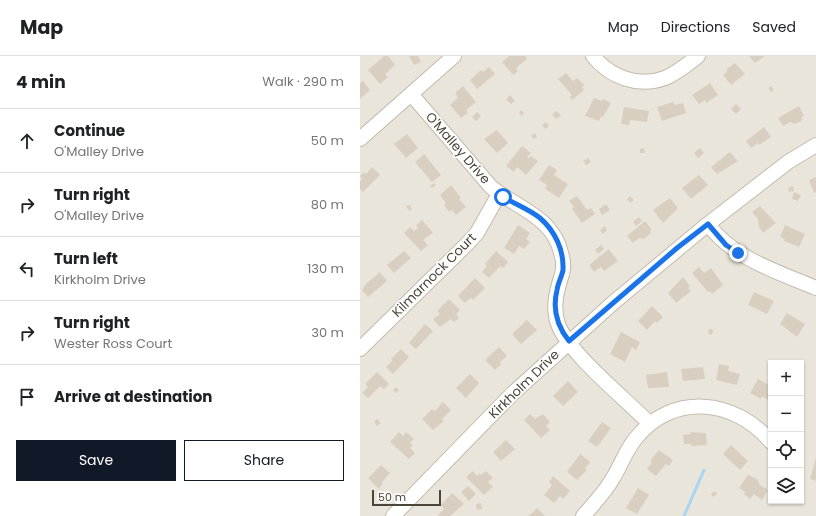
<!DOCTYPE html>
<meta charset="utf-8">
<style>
body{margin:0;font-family:Poppins,sans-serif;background:#f6f6f6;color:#202124}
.controls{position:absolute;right:12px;bottom:12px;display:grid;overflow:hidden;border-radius:0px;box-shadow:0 1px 3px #0004}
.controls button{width:36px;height:36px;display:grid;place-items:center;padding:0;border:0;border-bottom:1px solid #e0e0e0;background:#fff;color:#202124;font:20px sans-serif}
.scale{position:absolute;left:12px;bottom:10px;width:69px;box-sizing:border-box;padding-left:4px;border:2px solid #4b4439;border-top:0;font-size:11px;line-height:14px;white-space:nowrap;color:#4b4439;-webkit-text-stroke:3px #fff;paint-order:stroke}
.stop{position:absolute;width:12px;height:12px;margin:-9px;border:3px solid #1a73e8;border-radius:50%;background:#fff}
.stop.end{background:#1a73e8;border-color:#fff;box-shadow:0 1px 4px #0008}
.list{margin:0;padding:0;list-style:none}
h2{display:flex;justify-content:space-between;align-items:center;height:52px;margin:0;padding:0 16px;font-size:17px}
h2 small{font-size:13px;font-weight:400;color:#757577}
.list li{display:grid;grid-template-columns:26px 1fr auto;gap:12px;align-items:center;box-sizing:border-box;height:64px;padding:0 16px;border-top:1px solid #e0e0e0}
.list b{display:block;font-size:15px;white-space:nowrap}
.list p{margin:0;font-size:13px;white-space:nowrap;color:#757577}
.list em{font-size:13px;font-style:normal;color:#757577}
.actions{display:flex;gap:8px;padding:12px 16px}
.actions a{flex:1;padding:9px 0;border:1px solid #111827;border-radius:0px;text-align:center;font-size:14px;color:#111827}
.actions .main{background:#111827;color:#fff}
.icon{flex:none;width:22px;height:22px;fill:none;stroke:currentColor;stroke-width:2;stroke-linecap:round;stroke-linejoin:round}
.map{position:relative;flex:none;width:456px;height:460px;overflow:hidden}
header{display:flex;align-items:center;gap:24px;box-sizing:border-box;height:56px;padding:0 20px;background:#fff;border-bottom:1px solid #e0e0e0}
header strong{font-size:19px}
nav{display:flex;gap:22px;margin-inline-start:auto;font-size:14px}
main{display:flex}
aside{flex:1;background:#fff}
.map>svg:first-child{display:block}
</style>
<header>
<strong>Map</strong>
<nav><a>Map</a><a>Directions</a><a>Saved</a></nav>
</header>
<main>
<aside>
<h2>4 min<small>Walk · 290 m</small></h2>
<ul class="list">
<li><svg class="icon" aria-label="ahead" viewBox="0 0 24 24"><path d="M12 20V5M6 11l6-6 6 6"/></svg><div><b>Continue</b><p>O'Malley Drive</p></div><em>50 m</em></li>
<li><svg class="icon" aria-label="right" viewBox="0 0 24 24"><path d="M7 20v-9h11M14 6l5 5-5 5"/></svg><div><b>Turn right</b><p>O'Malley Drive</p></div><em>80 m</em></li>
<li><svg class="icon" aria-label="left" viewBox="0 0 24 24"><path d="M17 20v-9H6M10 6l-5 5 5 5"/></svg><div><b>Turn left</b><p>Kirkholm Drive</p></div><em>130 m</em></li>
<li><svg class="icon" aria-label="right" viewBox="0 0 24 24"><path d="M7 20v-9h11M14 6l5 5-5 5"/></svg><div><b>Turn right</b><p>Wester Ross Court</p></div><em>30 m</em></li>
<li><svg class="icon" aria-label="arrive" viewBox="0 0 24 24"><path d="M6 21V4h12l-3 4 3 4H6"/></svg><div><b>Arrive at destination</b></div></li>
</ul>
<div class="actions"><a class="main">Save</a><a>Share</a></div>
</aside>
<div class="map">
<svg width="456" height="460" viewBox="0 0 456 460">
<rect width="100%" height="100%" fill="#f6f3ec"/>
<path fill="#eae5da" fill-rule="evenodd" d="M0,0H456V460H0ZM411,307H441V445H411Z"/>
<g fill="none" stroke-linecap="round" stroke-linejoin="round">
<path stroke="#a9d4f2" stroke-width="3" d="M324,460L344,414"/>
</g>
<path fill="#d8cfc1" d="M24,0H28L35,9L25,18L28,21L20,28L8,14Z
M49,0H58L61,6L54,9Z
M149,0H165L167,3L156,12L158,15L153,19L142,6Z
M389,0H405L395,7Z
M375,7L385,18L371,29L363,19L367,16L366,14Z
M129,11L135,18L117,33L110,24L121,14L123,16Z
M206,17L213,25L217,22L224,29L222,32L224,34L212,44L210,41L212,39L198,23Z
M3,25L10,34L0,43V27Z
M350,27L358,39L346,47L345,44L339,48L332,39Z
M103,30L116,46L106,54L108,57L101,62L90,49L98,42L95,37Z
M411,30L414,34L411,36L408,32Z
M150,39L155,45L151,48L146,43Z
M234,42L242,45L243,43L251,47L243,61L241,60L239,65L225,60Z
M313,46L315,49L323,47L326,57L302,65L297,51Z
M376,48L381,53L376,58L371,53Z
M439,50L444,60L441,62L443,64L435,68L430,66L423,70L418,62Z
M264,51L289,55L287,66L270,64L269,69L261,68Z
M161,54L164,57L162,60L159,57Z
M196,55L201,59L197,63L192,59Z
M117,56L121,60L116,65L112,61Z
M186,66L189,70L185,73L182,69Z
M404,71L411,81L399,89L398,87L391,92L386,85Z
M137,74L148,87L137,97L124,83Z
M175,77L177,81L174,83L171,80Z
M47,78L58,92L46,102L34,88Z
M162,90L171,97L167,101L169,102L171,100L178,105L166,119L157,111L154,116L146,110Z
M284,92L285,97H280V93Z
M340,92L344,97L338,102L334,97Z
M370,96L378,105L357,118L351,111Z
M64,98L81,119L72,126L55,106Z
M228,102L231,106L226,109L223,105Z
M189,109L197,114L194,119L208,128L199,142L185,133L187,129L179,124Z
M12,111L20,119L3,136L0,133V125L2,123L0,120L4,116L6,118Z
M339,119L348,129L331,143L322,132Z
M456,121V136L454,137L449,124Z
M74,127L76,129L72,132L70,130Z
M91,129L101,142L99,143L106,151L96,159L92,154L89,156L84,149L86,147L80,139Z
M433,130L434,135L429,136L428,132Z
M434,136L441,139L438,145L432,143Z
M217,140L227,154L231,152L235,158L222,167L212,153L214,151L209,145Z
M270,140L274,144L270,147L267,143Z
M310,142L318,152L303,167L293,154Z
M246,148L250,154L242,159L239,153Z
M50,149L52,153L49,155L46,150Z
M400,150L416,167L403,177L399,171L398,163L392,156Z
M279,161L282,165L276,170L273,166Z
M62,164L73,177L63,184L68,189L61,195L44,177L50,171L54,175L58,172L56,169Z
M285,165L292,174L290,175L291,177L284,183L279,182L273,187L267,180Z
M158,169L170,177L166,183L170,186L164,193L159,190L154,198L144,192Z
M425,169L445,178L439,191L424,185L425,183L420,181Z
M245,170L247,174L243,178L240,174Z
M241,189L244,193L238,198L235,194Z
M249,193L258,205L244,215L241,211L234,216L229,209Z
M44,195L51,202L34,217L27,209Z
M136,195L148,206L143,212L140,210L129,222L122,216L127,210L125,208Z
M339,211L344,217L351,212L363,229L352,238L350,235L348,236L332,217Z
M20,216L27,225L8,241L2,234L7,227Z
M323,221L330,230L328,232L331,235L316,247L308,237Z
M115,222L125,232L113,244L111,242L105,247L98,240Z
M394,236L414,245L407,258L388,249Z
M89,243L100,254L96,258L99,262L94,266L91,263L80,271L73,263L80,258L77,255Z
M292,250L303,261L297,267L295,265L287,274L278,265Z
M427,257L445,268L437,281L420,268Z
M167,264L177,274L161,288L152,278Z
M65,268L73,275L56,293L49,287Z
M349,273H353L352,279L348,278Z
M261,276L280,286L276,294L272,291L265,306L250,298Z
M139,291L147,300L140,306L141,308L135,314L125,304Z
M41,293L49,301L33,318L26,311L32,305L31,303Z
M359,308L369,310L368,315L380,318L377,329L356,324Z
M343,311L345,323L323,325L321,313Z
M17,316L29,328L24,333L20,330L8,342L2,337L8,331L5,328Z
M307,316L309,331L288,332L286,319Z
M110,318L119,327L106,342L96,332Z
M398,323L411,330L410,345L402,340L401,343L390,337Z
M208,325L218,336L203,350L193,340Z
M36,331L39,334L36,337L33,334Z
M83,346L91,354L82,363L84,365L73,374L62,363L72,353L75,355Z
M170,358L175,363L183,358L190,366L186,370L190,374L181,382L164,364Z
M17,363L21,367L17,370L14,366Z
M242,366L251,372L237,391L228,385Z
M39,376L43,380L46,376L54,383L50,387L53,390L50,392L55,397L49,403L30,386Z
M330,376L346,377L347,389L332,390L331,388H324L323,379L331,378Z
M146,384L155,393L141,405L133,396Z
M371,389L388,405L380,414L363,398Z
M299,394L313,404L309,410L306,408L296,420L287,413L292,406L290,405Z
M220,398L230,406L225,413L227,414L217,424L207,416Z
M456,402V425L450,423Z
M21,409L30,417L22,426L23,427L19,433L8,422Z
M113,415L117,420L120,417L121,419L126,415L133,422L128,426L133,431L124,439L106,421Z
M388,419L397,423L400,429L408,434L402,444L394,438L390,443L384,438L385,436L379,432Z
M193,420L210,435L203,443L200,440L194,447L184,439L192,429L189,426Z
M108,430L116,438L109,445L101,436Z
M278,432L289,439L277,458L266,452Z
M355,435L357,438L353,441L351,438Z
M92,437L104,448L90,460H80L78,459L84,453L81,449Z
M121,447L122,453L117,454L116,448Z
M177,452L185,460H168L172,457Z"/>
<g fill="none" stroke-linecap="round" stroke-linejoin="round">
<g stroke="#c2bbae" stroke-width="16">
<path id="minor" d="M233,0C250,21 278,32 305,22C317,17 328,8 338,0
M51,38L131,131C157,152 193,161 201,197C203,203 204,211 202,218C197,234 192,251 198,268C209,298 266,343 290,368
M0,83L94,0
M348,168C372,202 418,216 456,232
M0,293L108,187L117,177L139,138
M33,460L152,338L254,246L348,168L428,106L456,89
M223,460C234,448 245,436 253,422C261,409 266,394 276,382C313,336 375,343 411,386"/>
</g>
<use href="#minor" stroke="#fff" stroke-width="14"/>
</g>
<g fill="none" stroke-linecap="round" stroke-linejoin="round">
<path stroke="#1a73e8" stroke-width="5" d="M143,141C155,148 169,153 180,162C195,175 204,194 203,214C202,220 198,227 197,234C192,254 197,270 209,285L317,192L348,168L366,189L378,197"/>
</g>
<g text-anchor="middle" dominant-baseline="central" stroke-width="3.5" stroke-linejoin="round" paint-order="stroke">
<g font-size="13" fill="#4b4439" stroke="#fff">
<text transform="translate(98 92) rotate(49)">O'Malley Drive</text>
<text transform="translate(74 219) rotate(-45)">Kilmarnock Court</text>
<text transform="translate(164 328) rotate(-44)">Kirkholm Drive</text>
</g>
</g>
</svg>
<div class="controls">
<button>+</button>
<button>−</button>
<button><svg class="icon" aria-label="locate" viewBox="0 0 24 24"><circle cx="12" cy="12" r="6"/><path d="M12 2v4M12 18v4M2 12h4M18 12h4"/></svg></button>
<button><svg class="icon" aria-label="layers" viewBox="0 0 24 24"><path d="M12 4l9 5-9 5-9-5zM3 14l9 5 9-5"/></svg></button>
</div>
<div class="scale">50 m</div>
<div class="stop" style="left:143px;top:141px"></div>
<div class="stop end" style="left:378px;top:197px"></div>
</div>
</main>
